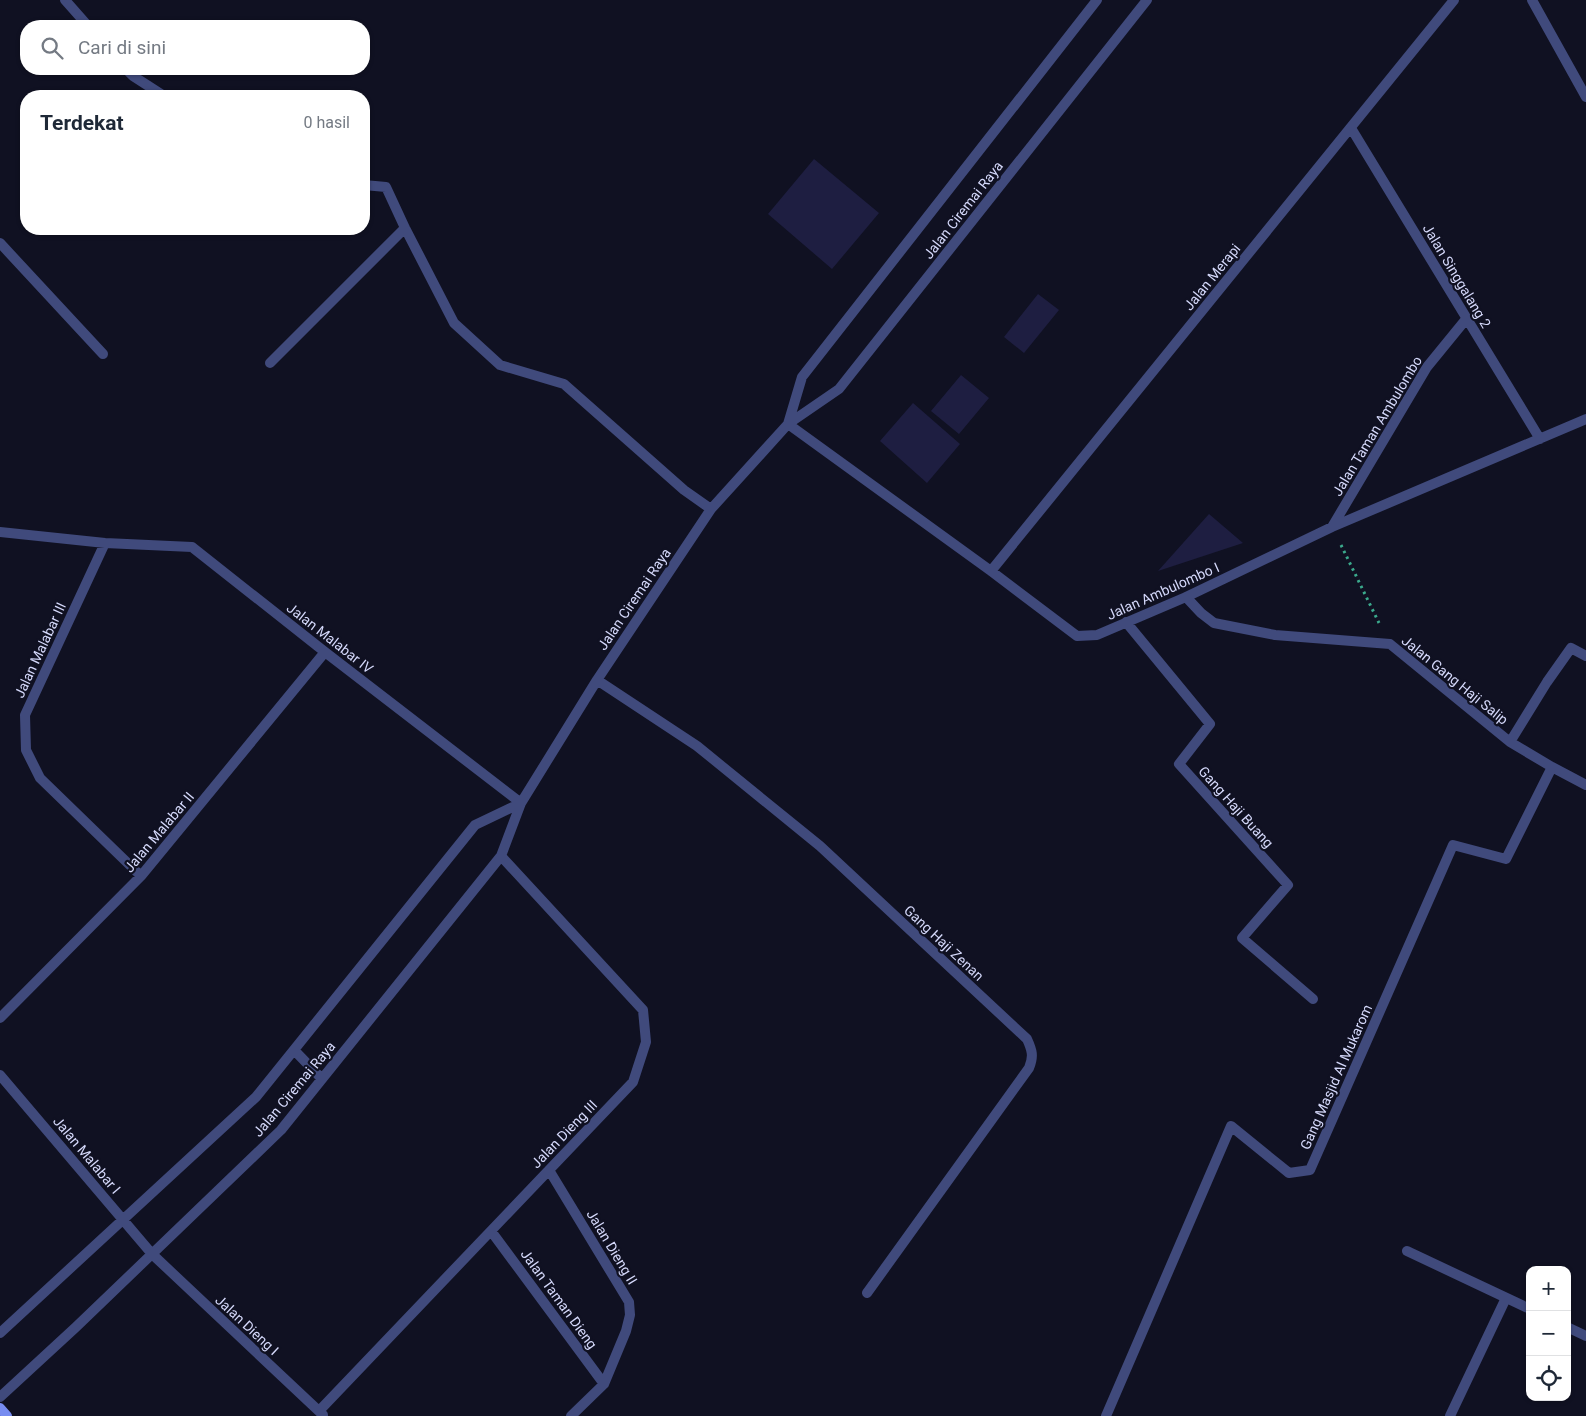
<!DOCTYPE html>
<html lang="id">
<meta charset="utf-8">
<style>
body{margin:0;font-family:Roboto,sans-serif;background:#f2f2f3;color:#1f2937}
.controls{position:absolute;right:15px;bottom:15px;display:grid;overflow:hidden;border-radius:10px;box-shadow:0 1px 4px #0004}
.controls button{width:45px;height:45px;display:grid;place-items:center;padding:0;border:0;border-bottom:1px solid #e0e1e3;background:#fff;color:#1f2937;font:25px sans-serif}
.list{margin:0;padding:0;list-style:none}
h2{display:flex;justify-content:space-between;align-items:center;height:65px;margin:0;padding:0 20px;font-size:21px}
h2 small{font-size:16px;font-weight:400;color:#747a83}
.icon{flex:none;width:28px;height:28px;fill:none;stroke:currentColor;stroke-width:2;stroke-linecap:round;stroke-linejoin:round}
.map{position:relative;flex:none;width:1586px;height:1416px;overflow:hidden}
.search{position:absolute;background:#fff;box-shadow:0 1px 4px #0004;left:20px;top:20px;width:350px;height:55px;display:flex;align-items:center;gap:12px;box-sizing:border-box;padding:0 18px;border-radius:20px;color:#747a83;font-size:19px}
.panel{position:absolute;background:#fff;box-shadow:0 1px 4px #0004;left:20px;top:90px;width:350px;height:145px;border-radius:20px}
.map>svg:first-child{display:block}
</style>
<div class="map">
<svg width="1586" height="1416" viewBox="0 0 1586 1416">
<rect width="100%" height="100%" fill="#101122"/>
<path fill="#1e1e41" d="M814,159L879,213L832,269L768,214Z
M1038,294L1059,310L1024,353L1004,337Z
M961,375L989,398L959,434L931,411Z
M913,403L960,444L927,483L880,441Z
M1209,514L1243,543L1158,571Z"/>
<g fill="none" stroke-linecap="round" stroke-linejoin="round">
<path stroke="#3ba98c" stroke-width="3" stroke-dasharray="2.5 4" stroke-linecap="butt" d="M1341,545L1379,623"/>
<path stroke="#404a7c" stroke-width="10" d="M65,0L88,26
M1532,0L1586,97
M126,69L133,76L164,96
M1351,128L1540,439
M364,185L386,187L405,228L454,323L500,365L564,384L684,490L711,509
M0,243L103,354
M270,363L405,228
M788,424L991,571L1077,636L1097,635L1186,597L1332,527L1586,419
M788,424L802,377L1097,0
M1332,527L1427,367L1467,318
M0,532L105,543L192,547L325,652L521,803
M105,543L25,715L26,750L40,778L141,876
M991,571L1454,0
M1186,597L1201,613L1214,623L1275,635L1390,644L1510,742L1552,767L1586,785
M1126,622L1210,724L1179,764L1288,885L1242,938L1313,999
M597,680L697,746L820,846L1027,1039C1032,1050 1034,1056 1029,1068L867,1293
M1510,742L1547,682L1571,648L1586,656
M0,1018L141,876L325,652
M295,1051L322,1079
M0,1075L152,1254L323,1415
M549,1170L629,1302L630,1315L626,1331L604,1384L571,1416
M491,1231L604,1384
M1407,1251L1530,1309
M1567,1327L1586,1336
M0,1333L256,1097L475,825L521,803
M0,1397L76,1327L281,1130L501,856L521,803L597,680L711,509L788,424L839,389L1147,0
M319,1411L633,1082L646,1042L643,1010L501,856
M1106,1416L1231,1126L1289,1173L1310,1170L1453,845L1506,859L1552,767
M1450,1416L1506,1298"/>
<path stroke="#778cf0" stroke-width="10" d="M0,1408L7,1416"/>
</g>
<g text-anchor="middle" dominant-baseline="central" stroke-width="4.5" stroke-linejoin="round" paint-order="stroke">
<g font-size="14" fill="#d5d9fb" stroke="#101122">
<text transform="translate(963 210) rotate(-52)">Jalan Ciremai Raya</text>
<text transform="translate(1457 276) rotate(59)">Jalan Singgalang 2</text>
<text transform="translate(1212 277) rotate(-51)">Jalan Merapi</text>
<text transform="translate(1377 426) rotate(-59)">Jalan Taman Ambulombo</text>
<text transform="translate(1163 591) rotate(-24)">Jalan Ambulombo I</text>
<text transform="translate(634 599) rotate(-56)">Jalan Ciremai Raya</text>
<text transform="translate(330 638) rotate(38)">Jalan Malabar IV</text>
<text transform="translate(40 650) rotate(-65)">Jalan Malabar III</text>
<text transform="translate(1455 680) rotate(39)">Jalan Gang Haji Salip</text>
<text transform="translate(1236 807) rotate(48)">Gang Haji Buang</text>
<text transform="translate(159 832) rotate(-50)">Jalan Malabar II</text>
<text transform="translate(944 943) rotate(43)">Gang Haji Zenan</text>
<text transform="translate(1336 1077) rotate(-66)">Gang Masjid Al Mukarom</text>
<text transform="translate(294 1089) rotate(-50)">Jalan Ciremai Raya</text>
<text transform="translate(564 1134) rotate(-46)">Jalan Dieng III</text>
<text transform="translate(87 1155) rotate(50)">Jalan Malabar I</text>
<text transform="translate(612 1247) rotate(59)">Jalan Dieng II</text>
<text transform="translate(559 1299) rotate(54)">Jalan Taman Dieng</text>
<text transform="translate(247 1325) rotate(43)">Jalan Dieng I</text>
</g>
</g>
</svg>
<div class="controls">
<button>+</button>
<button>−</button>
<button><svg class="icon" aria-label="locate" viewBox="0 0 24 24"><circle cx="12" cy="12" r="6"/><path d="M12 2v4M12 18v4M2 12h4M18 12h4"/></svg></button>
</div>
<div class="search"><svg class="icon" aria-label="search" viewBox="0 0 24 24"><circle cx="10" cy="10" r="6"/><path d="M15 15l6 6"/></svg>Cari di sini</div>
<section class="panel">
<h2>Terdekat<small>0 hasil</small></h2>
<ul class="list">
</ul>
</section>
</div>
